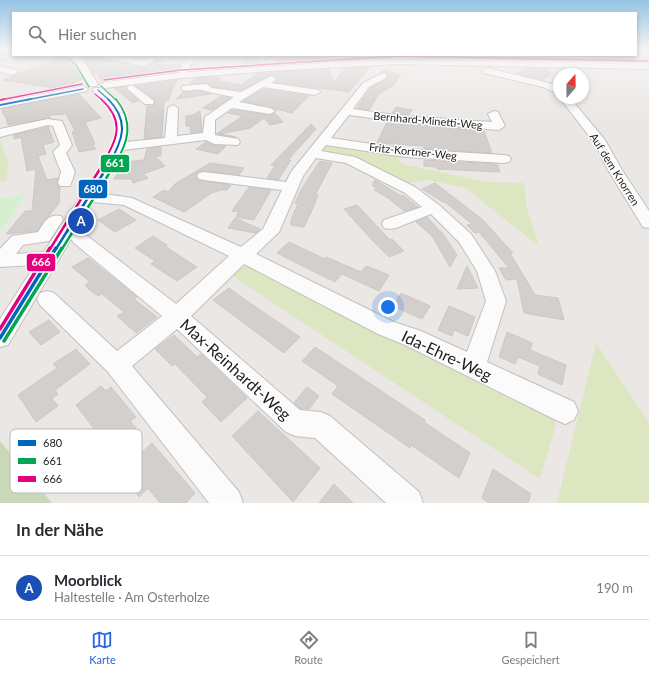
<!DOCTYPE html>
<html lang="de">
<meta charset="utf-8">
<style>
body{margin:0;font-family:Lato,sans-serif;background:#f7f7f7;color:#2b2b33}
.compass{position:absolute;left:553px;top:68px;width:36px;height:36px;border-radius:50%;background:#fff;box-shadow:0 2px 6px #0003;rotate:20deg}
.you{position:absolute;left:388px;top:307px;width:14px;height:14px;margin:-10px;border:3px solid #fff;border-radius:50%;background:#1a73e8;box-shadow:0 0 0 6px #1a73e833}
.badge{display:grid;place-items:center;width:26px;height:26px;border-radius:50%;background:#2563eb;color:#fff;font-size:13px;font-weight:700}
.pin{position:absolute;translate:-50% -50%;border:2px solid #fff;box-shadow:0 1px 4px #0006}
.list{margin:0;padding:0;list-style:none}
h2{display:flex;justify-content:space-between;align-items:center;height:52px;margin:0;padding:0 16px;font-size:17px}
h2 small{font-size:13px;font-weight:400;color:#7c7c81}
.list li{display:grid;grid-template-columns:26px 1fr auto;gap:12px;align-items:center;box-sizing:border-box;height:64px;padding:0 16px;border-top:1px solid #e1e1e2}
.list b{display:block;font-size:15px;white-space:nowrap}
.list p{margin:0;font-size:13px;white-space:nowrap;color:#7c7c81}
.list em{font-size:13px;font-style:normal;color:#7c7c81}
.icon{flex:none;width:22px;height:22px;fill:none;stroke:currentColor;stroke-width:2;stroke-linecap:round;stroke-linejoin:round}
.map{position:relative;flex:none;width:649px;height:503px;overflow:hidden}
.search{position:absolute;background:#fff;box-shadow:0 2px 6px #0003;left:12px;right:12px;top:12px;height:44px;display:flex;align-items:center;gap:10px;box-sizing:border-box;padding:0 14px;border-radius:0px;color:#7c7c81;font-size:15px}
.sheet{height:116px;background:#fff}
nav{display:flex;justify-content:space-around;align-items:center;box-sizing:border-box;height:56px;border-top:1px solid #e1e1e2;background:#fff;font-size:11px;color:#7c7c81}
nav a{display:grid;justify-items:center;gap:2px}
nav .on{color:#2563eb}
.map>svg:first-child{display:block}
</style>
<div class="map">
<svg width="649" height="503" viewBox="0 0 649 503">
<rect width="100%" height="100%" fill="#eae7e4"/>
<path fill="#dce7c2" d="M0,139L8,163L7,180L0,182Z
M325,144L396,153L402,164L486,182L524,183L527,209L539,246L465,188L429,180L406,183L331,153L321,151Z
M251,266L546,407L556,423L540,479L231,275L241,267Z
M596,343L649,423V503H557Z"/>
<path fill="#cad8ba" d="M636,50L649,51V65L551,63L577,55L604,57L609,55H636Z
M0,441L52,503H0Z"/>
<path fill="#d5f0cf" d="M24,194L15,212L0,231V199Z"/>
<path fill="#d2cfcd" stroke="#cdc8c5" d="M0,50H13V58L0,62Z
M53,55H68L84,78L71,84L73,86L0,100V99L9,97L55,88L3,80L55,60Z
M80,55H98L102,56L103,59L145,67L157,60L165,61L156,64L181,65L177,72L104,81L101,80L97,72L93,74Z
M243,55H249L262,65L245,66Z
M285,55H323V57L306,63L271,65Z
M370,67L349,92L275,82L278,79L272,75L241,90L213,87L207,83L190,84L195,78L210,77L221,78L218,81L241,85L258,73L329,69L334,83L345,68Z
M529,68H547L551,74L542,80L516,73Z
M385,70L400,75L394,85L379,94L369,110L357,108L370,88L387,79V73L381,72Z
M177,80L168,100L164,101L162,137L144,139L147,106H153L155,101L135,86Z
M126,87V89L139,101L133,103L114,88Z
M263,89L309,96L292,113L243,101Z
M200,91L211,94L176,99L183,92Z
M79,94L101,118L85,122L95,144L93,145L96,149L79,152L72,132L75,131L66,114L49,115L50,118L8,125L5,115H3L2,109Z
M221,96L230,98L212,110L203,108Z
M396,107L412,110L409,115L392,113Z
M232,110L270,115L275,113L283,122L270,125L264,118L250,128L220,134L236,137L216,134L243,116L228,113Z
M200,111L202,131L191,133L190,126H186V116L193,115Z
M387,122L484,131L492,153L424,149V146L377,143Z
M311,124L316,129L288,160H291L278,180L267,178L275,166L271,165Z
M48,127L54,142L43,145L46,154L38,156L47,180L58,178L57,183L60,187L59,203L37,231L6,234L25,211H32L36,169L27,171L21,137L14,139V135Z
M206,142L214,146H226L218,154L196,149Z
M161,147V156H155L165,166L143,174L148,178L133,183L131,179H114L124,162L144,160L147,149Z
M424,160L497,164L500,172L437,169V167L424,166Z
M320,161L332,163L315,195H318L314,206L304,227L291,225V220L298,204L295,203L302,188Z
M210,163L244,168L239,175L204,171L198,172L196,177L199,180L231,185L227,190H220L217,192H213L184,212L153,197L164,190L168,192L175,184Z
M375,180L401,196L403,195L418,207L404,211L388,198L374,190L377,189L372,185Z
M435,183L483,220L513,253H510L535,295L558,298L564,320L524,313L517,279L506,280L499,268H509L479,232L475,233L467,225L472,224L445,202H443L422,189Z
M249,187L271,190L254,220L236,217L239,212L232,211Z
M357,205L390,240L392,239L404,251L389,257L372,240L344,209Z
M119,209L136,220L115,232L98,220Z
M427,217L443,234L457,255L450,267L432,236L416,222Z
M235,218L260,229L256,233L228,228Z
M153,236L167,245L166,247L197,267L177,281L151,264L155,261L135,248Z
M289,242L325,259L326,257L361,272L366,266L389,275L379,291L342,274L335,282L277,253Z
M88,258L137,297L134,299L157,317L136,333L117,316L124,312L102,294L98,296L91,291L85,285L90,282L72,267Z
M467,266L478,288L457,289Z
M229,288L244,299L300,337L284,353L213,300Z
M401,293L430,306L422,319L393,306Z
M449,306L475,317L468,336L454,330L452,336L438,330Z
M49,320L60,332L41,345L29,332Z
M507,332L532,343L530,350L566,365L562,385L538,374L540,366L518,357L515,364L499,357Z
M174,335L197,357L201,354L247,398L221,422L202,402L207,397L175,364L172,366L155,349Z
M315,347L425,420L424,422L470,453L459,478L411,445L410,448L332,394L338,386L302,361Z
M76,349L90,364L55,390L58,394L52,398L58,406L36,422L18,395L57,368L53,364Z
M101,386L106,391L111,387L136,417L130,421L136,428L110,450L76,405Z
M307,387L319,396L309,409H301L294,403Z
M258,411L320,468L293,502L232,436Z
M152,443L195,493L186,503H160L148,488L139,497L121,472Z
M493,469L531,494L528,503H489L482,498Z
M334,484L353,503H319Z"/>
<g fill="none" stroke-linecap="round" stroke-linejoin="round">
<g stroke="#c1c0bf" stroke-width="2">
<path id="minor" d="M636,50L649,51V55L636,52Z
M69,55H78L83,60L98,84L96,86H90L76,63Z
M103,55C119,55 136,62 152,57L156,60L145,66L103,58Z
M191,55L195,58L187,72L398,58L649,63V69L398,64L268,71L181,78L105,88L100,85L105,82L178,73L188,56Z
M256,55H270C267,59 259,59 256,55Z
M0,66L16,70L18,72L13,75L0,72Z
M487,68L549,83L559,87V94L543,87L484,73L482,71Z
M383,73L386,74V78L369,87L353,109L401,116L492,122L488,114L494,111L498,112L505,126L499,130L401,122L349,115L331,138L406,149L504,155L509,156L511,159L509,162L504,163L406,157L326,145L321,151L355,157L415,187L439,205L471,234L495,271L506,301L487,362L574,402L578,411L574,420L565,424L556,420L405,345L378,334L244,264L191,316L300,410L321,412L330,416L419,492L423,503H386L315,438L295,436L286,432L177,329L132,366L239,492L243,503H209L108,372L40,305L37,299L40,293L47,291L54,293L117,351L162,316L74,243L71,239L74,235L80,233L86,235L176,304L229,256L124,205L93,202L8,345L0,347V319L35,265L0,267V249L12,236L38,232C44,223 48,213 61,216L63,220L49,241L23,245L16,254L44,252L113,147C121,120 116,110 94,92L93,90L94,88H102C120,102 133,117 127,142L165,138L168,108L173,105L178,108L177,136L203,133L205,117L234,97C223,95 212,93 202,90C196,88 189,92 183,90L181,88L183,86L207,84L212,88L241,92L271,76L276,79L271,83L319,90L320,92L315,95L263,87L239,102L270,108L275,111L270,114L232,108L215,120V135L238,139L240,142L238,145L214,144L206,140L123,150L98,193L132,198L241,247L263,229L282,190L204,180L199,179L197,176L199,173L204,172L286,182L291,172L363,83ZM316,158L346,163L405,193L422,207L384,220L382,224L384,228L390,229L396,228L431,214L459,242L477,271L486,301L467,352L421,331L394,322L256,254L279,232L303,176Z
M132,85L153,100L154,102L153,104H145L129,90L127,88L129,86Z
M83,86L88,89L87,91L0,108V102Z
M560,98H570L605,140L622,170L649,211V228L643,227L608,170L595,144Z
M48,119L62,121L72,145L66,153L75,172L70,186H60L58,183L61,172L53,152L60,145L53,126L48,125L0,137V129Z"/>
</g>
<use href="#minor" fill="#fcfbfb" fill-rule="evenodd"/>
<g stroke="#fff" stroke-width="3">
<path id="bus-1-far3" d="M98,90L109,100
M26,100L83,89"/>
</g>
<g stroke="#fff" stroke-width="4">
<path id="bus-1-far2" d="M0,105L31,99
M108,165C123,141 130,121 108,99"/>
</g>
<g stroke="#fff" stroke-width="5">
<path id="bus-1-far1" d="M56,249L109,164"/>
</g>
<g stroke="#fff" stroke-width="6">
<path id="bus-1" d="M0,338L56,248"/>
</g>
<g stroke="#fff" stroke-width="3">
<path id="bus-2-far3" d="M69,59L76,65L89,87
M101,86L116,100"/>
</g>
<g stroke="#fff" stroke-width="4">
<path id="bus-2-far2" d="M114,165C129,142 134,122 116,99"/>
</g>
<g stroke="#fff" stroke-width="5">
<path id="bus-2-far1" d="M62,249L115,164"/>
</g>
<g stroke="#fff" stroke-width="6">
<path id="bus-2" d="M4,341L62,248"/>
</g>
<g stroke="#fff" stroke-width="3">
<path id="bus-3-far3" d="M104,80L181,70L398,56L649,61
M95,94L102,100
M0,100L82,84"/>
</g>
<g stroke="#fff" stroke-width="4">
<path id="bus-3-far2" d="M101,99C126,122 117,139 102,165
M0,100L5,99"/>
</g>
<g stroke="#fff" stroke-width="5">
<path id="bus-3-far1" d="M50,249L103,164"/>
</g>
<g stroke="#fff" stroke-width="6">
<path id="bus-3" d="M0,329L50,248"/>
</g>
<use href="#bus-1-far3" stroke="#0065bd" stroke-width="1.5"/>
<use href="#bus-1-far2" stroke="#0065bd" stroke-width="2"/>
<use href="#bus-1-far1" stroke="#0065bd" stroke-width="2.5"/>
<use href="#bus-1" stroke="#0065bd" stroke-width="3.5"/>
<use href="#bus-2-far3" stroke="#00a651" stroke-width="1.5"/>
<use href="#bus-2-far2" stroke="#00a651" stroke-width="2"/>
<use href="#bus-2-far1" stroke="#00a651" stroke-width="2.5"/>
<use href="#bus-2" stroke="#00a651" stroke-width="3.5"/>
<use href="#bus-3-far3" stroke="#e5007d" stroke-width="1.5"/>
<use href="#bus-3-far2" stroke="#e5007d" stroke-width="2"/>
<use href="#bus-3-far1" stroke="#e5007d" stroke-width="2.5"/>
<use href="#bus-3" stroke="#e5007d" stroke-width="3.5"/>
</g>
<linearGradient id="sky" x2="0" y2="1"><stop stop-color="#95c4e4"/><stop offset="0.41" stop-color="#f6f4f3"/><stop offset="1" stop-color="#f6f4f3" stop-opacity="0"/></linearGradient>
<rect width="649" height="121" fill="url(#sky)"/>
<g text-anchor="middle" dominant-baseline="central" stroke-width="3" stroke-linejoin="round" paint-order="stroke">
<g font-size="11" fill="#1c1c1c" stroke="#fff">
<text transform="translate(428 120) rotate(5)">Bernhard-Minetti-Weg</text>
<text transform="translate(413 151) rotate(6)">Fritz-Kortner-Weg</text>
<text transform="translate(615 169) rotate(58)">Auf dem Knorren</text>
</g>
<g font-size="16" fill="#1c1c1c" stroke="#fff">
<text transform="translate(447 355) rotate(25)">Ida-Ehre-Weg</text>
<text transform="translate(236 369) rotate(42)">Max-Reinhardt-Weg</text>
</g>
</g>
<rect x="10" y="429" width="132" height="64" rx="6" fill="#fff" stroke="#bbb" stroke-width="1"/>
<rect x="18" y="440" width="18" height="6" fill="#0065bd"/>
<rect x="18" y="458" width="18" height="6" fill="#00a651"/>
<rect x="18" y="476" width="18" height="6" fill="#e5007d"/>
<g font-size="11" fill="#1c1c1c">
<text x="43" y="447">680</text>
<text x="43" y="465">661</text>
<text x="43" y="483">666</text>
</g>
<g stroke="#fff" stroke-width="1.5">
<rect x="100" y="154" width="30" height="19" rx="4" fill="#00a651"/>
<rect x="78" y="179" width="30" height="20" rx="4" fill="#0065bd"/>
<rect x="26" y="253" width="30" height="19" rx="4" fill="#e5007d"/>
</g>
<g font-size="11" text-anchor="middle" font-weight="bold" fill="#fff">
<text x="115" y="167">661</text>
<text x="93" y="193">680</text>
<text x="41" y="266">666</text>
</g>
</svg>
<svg class="compass" viewBox="-18 -18 36 36"><path d="M0-13l5 13h-10z" fill="#e53935"/><path d="M0 13l5-13h-10z" fill="#7c7c81"/></svg>
<div class="you"></div>
<div class="pin badge" style="left:81px;top:221px;background:#1a4fb4">A</div>
<div class="search"><svg class="icon" aria-label="search" viewBox="0 0 24 24"><circle cx="10" cy="10" r="6"/><path d="M15 15l6 6"/></svg>Hier suchen</div>
</div>
<section class="sheet">
<h2>In der Nähe<small></small></h2>
<ul class="list">
<li><span class="badge" style="background:#1a4fb4">A</span><div><b>Moorblick</b><p>Haltestelle · Am Osterholze</p></div><em>190 m</em></li>
</ul>
</section>
<nav>
<a class="on"><svg class="icon" aria-label="map" viewBox="0 0 24 24"><path d="M3 6l6-2 6 2 6-2v14l-6 2-6-2-6 2zM9 4v14M15 6v14"/></svg>Karte</a>
<a><svg class="icon" aria-label="directions" viewBox="0 0 24 24"><path d="M12 3l9 9-9 9-9-9zM9 14v-3h6M13 9l2 2-2 2"/></svg>Route</a>
<a><svg class="icon" aria-label="saved" viewBox="0 0 24 24"><path d="M7 4h10v16l-5-4-5 4z"/></svg>Gespeichert</a>
</nav>
